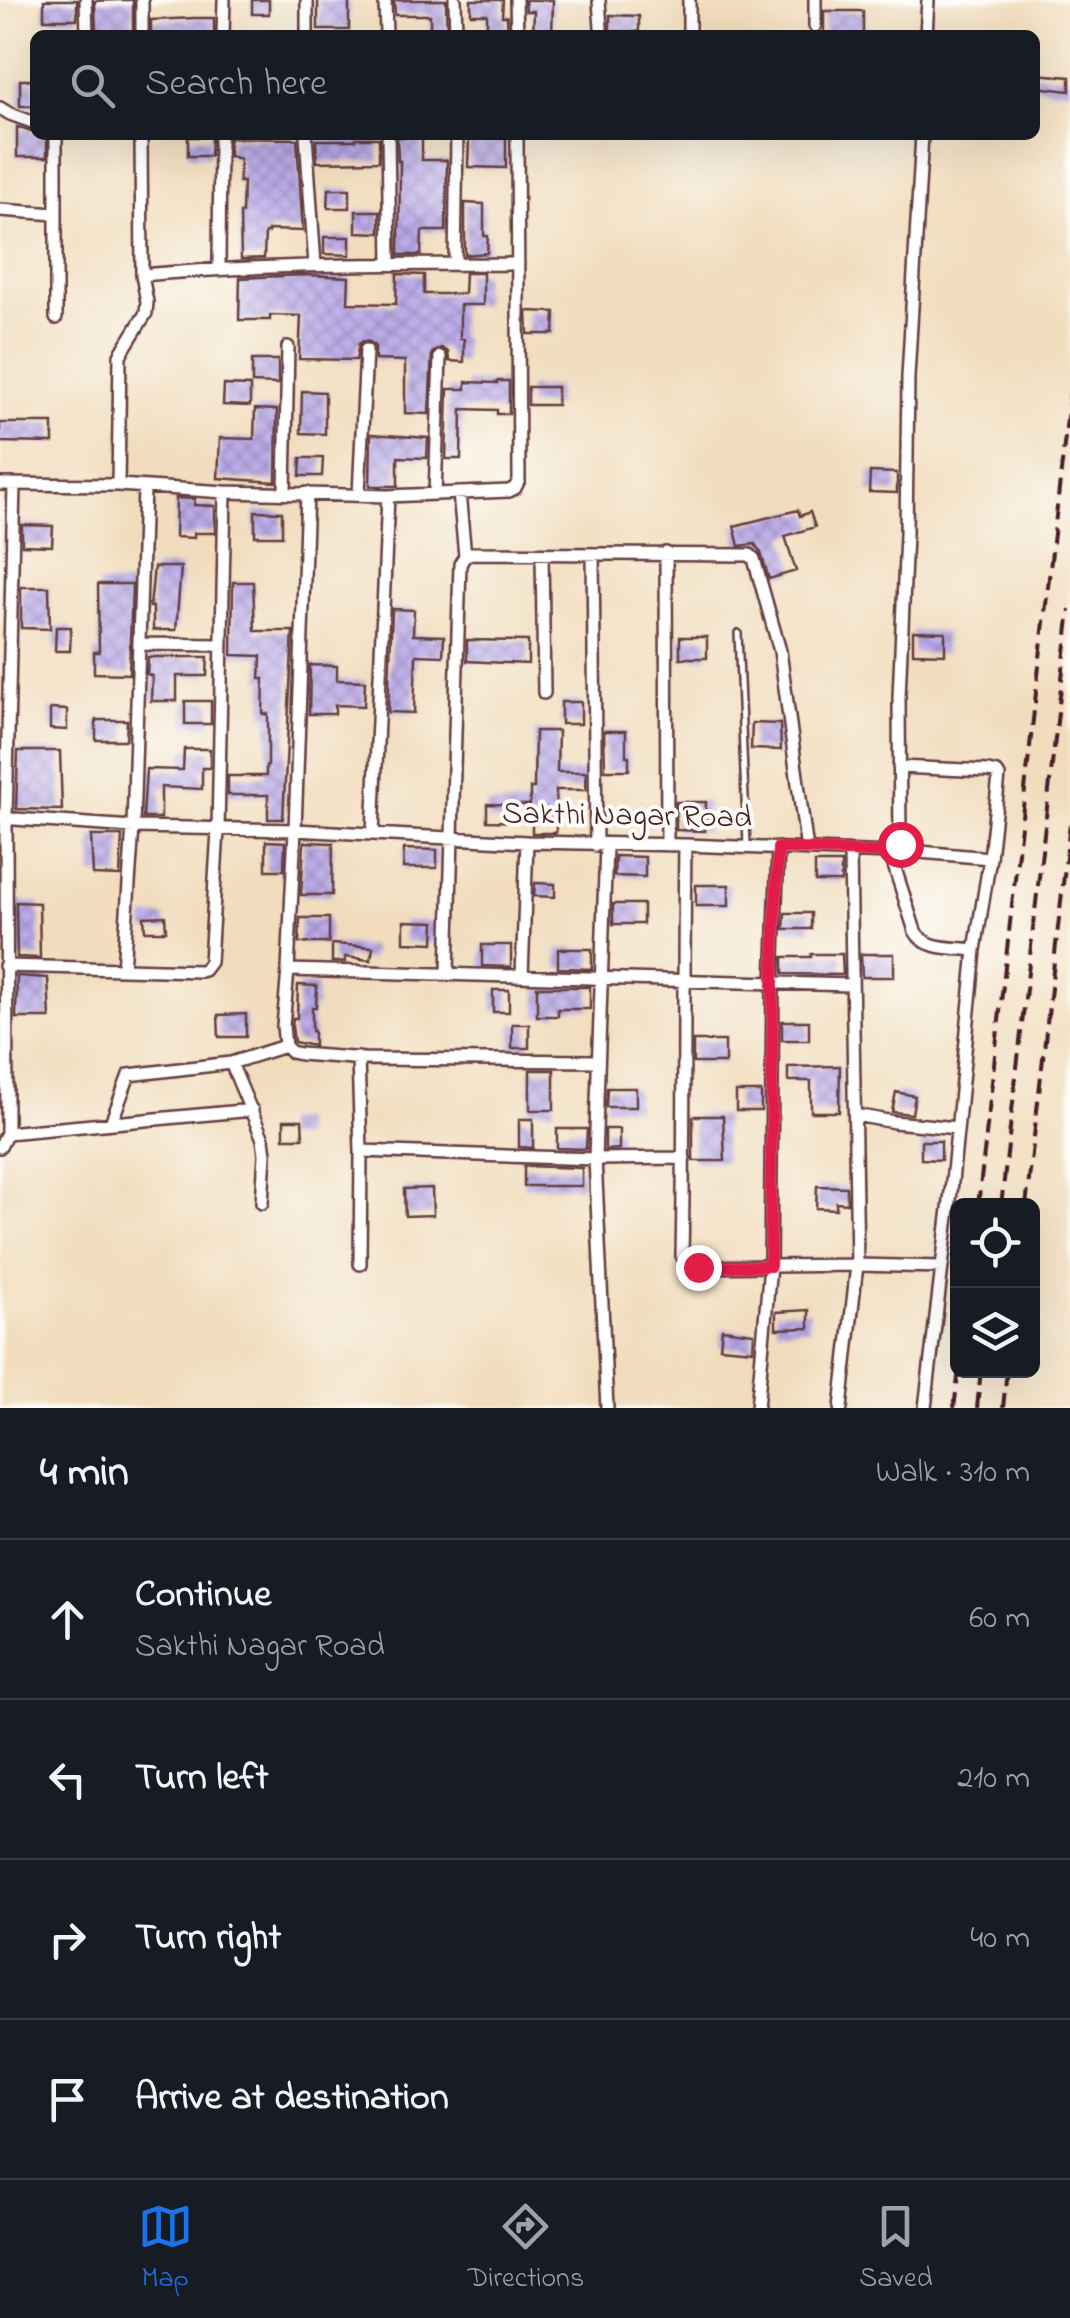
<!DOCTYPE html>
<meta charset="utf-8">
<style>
body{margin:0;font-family:"Indie Flower",sans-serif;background:#20242c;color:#f1f3f6}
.controls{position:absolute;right:30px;bottom:30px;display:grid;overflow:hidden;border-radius:15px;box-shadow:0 10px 40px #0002}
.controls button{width:90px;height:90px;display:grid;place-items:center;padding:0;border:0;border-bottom:2px solid #363941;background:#171b24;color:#f1f3f6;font:50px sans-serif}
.stop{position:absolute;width:30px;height:30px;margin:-22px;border:8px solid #e11d48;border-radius:50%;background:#fff}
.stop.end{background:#e11d48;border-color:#fff;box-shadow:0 2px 10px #0008}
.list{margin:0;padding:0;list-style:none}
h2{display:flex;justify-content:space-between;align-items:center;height:130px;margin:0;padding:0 40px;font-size:42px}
h2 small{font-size:32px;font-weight:400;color:#9ea1a6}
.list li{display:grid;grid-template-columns:65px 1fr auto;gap:30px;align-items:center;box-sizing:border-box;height:160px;padding:0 40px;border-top:2px solid #363941}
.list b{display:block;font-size:38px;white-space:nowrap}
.list p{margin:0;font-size:32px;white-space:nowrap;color:#9ea1a6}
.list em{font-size:32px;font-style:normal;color:#9ea1a6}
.icon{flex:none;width:55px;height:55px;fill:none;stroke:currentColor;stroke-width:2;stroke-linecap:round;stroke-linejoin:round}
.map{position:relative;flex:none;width:1070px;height:1408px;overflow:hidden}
.search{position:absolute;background:#171b24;box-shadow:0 10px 40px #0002;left:30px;right:30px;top:30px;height:110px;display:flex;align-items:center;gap:25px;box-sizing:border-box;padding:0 35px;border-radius:15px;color:#9ea1a6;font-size:38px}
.sheet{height:770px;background:#171b24}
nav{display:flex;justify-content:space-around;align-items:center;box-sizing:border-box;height:140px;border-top:2px solid #363941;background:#171b24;font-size:28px;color:#9ea1a6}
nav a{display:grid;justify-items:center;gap:5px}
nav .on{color:#1a73e8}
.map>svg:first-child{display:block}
</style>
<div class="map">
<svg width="1070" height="1408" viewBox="0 0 1070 1408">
<defs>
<pattern id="building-cross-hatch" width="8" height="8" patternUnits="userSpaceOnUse" patternTransform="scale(2.5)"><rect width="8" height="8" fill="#b9aae9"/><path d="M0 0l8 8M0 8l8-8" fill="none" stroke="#988abd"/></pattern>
</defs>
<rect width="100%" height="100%" fill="#fdfcf7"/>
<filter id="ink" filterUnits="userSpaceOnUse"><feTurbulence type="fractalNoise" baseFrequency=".01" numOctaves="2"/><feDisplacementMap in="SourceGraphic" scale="20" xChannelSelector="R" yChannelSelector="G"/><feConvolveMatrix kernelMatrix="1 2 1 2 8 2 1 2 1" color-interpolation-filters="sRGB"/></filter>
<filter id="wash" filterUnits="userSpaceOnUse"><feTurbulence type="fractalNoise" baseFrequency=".0048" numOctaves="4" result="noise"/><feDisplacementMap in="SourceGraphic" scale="40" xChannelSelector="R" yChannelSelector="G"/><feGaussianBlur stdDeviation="2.25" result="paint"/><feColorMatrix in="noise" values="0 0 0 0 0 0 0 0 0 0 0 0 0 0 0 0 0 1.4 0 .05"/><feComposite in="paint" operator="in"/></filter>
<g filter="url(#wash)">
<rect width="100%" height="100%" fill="#f1ddbd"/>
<g id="blocks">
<path fill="url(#building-cross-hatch)" d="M44,0H77V19H44Z
M117,0H133V35H96L95,1Z
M252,0H269V14H252Z
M318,0H349V30H318Z
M394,0H446L447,35H430V15H395Z
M471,0H503L502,16H507L508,35H487V14H471Z
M525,0H553L552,35H533L534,11H526Z
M824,11H863V35H824Z
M610,15L639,16V32L610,31Z
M195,18H214V35H151V20Z
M1035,74L1070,77V91L1035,87Z
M20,80H35V106H20Z
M17,127L35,132V135H47V157H17Z
M469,136L506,137V168L468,167Z
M188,137H211L210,156H188Z
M397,137H422V160H447L446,231H422L421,255H399L400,161H398Z
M229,138L297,139L303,231L268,230V233H265L264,258L241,259L240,213H242L243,182H239L240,159L229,156Z
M356,138H379V161L317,162L316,140H356Z
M329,189H350V208H328Z
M465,203L484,204V236H488L487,253L465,255Z
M356,211H380V233L356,232Z
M324,237H350V255L324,254Z
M465,273H483V305H460V339H464V362L449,361L448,352L441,348L432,353L429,414L405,413V361L375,360V347L370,342L363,341L359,344L356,360L299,359L301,316L270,315V320H239L240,278L304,275L349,277L348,303L396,304L397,274L424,275V294H464Z
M527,311L555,312L554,334H528Z
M252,360H278V384L252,383Z
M498,381H509V414H497V410L462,409L461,459H446L448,389H466V382L497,383Z
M224,385L250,386V406L223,405Z
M528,387H557V405H528Z
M302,391L325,392V434L301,433Z
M255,409L277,410L276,482L218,478L220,438L254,439Z
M0,423H53V443L0,442Z
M371,434L428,438L427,458L398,457V486H370Z
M301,458H323L322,476H300Z
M870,472L897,473V493L869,492Z
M176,498L195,499L194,505L215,506V533H194V538L175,537Z
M798,510L800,516L810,512L815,527L785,536L796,571L769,579L761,553L755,544L739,546L734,526Z
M255,511L282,512V536H255Z
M22,525L53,526L52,546L22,545Z
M154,567H181L176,630H153V607H150Z
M233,582H253L255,631H293L283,819H268V795H228V776H266V766H268V714H263L264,679H260L261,656L232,655Z
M98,584H132L129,674L94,673V652H99Z
M21,587H49L50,629L21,628Z
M392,609L414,610L413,635L444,636L443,656L416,655L414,713L388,712Z
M56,627H71L70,651H55Z
M913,631L945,632V654L913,653Z
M680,637H707V658H680Z
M467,640L528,641V664L467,661Z
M148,657H208L207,676H177V701H151L152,676L147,674Z
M310,665L337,666V680L365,681L364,706L335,705V714H309Z
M185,701H211V724H185Z
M561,702H581V724H561Z
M50,709L67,710V730L50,729Z
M96,720H127L126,740H96Z
M752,723L780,724L781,750L751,749Z
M535,731H558L557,772H586V790H556V833H532V822L487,821V804L530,805V788H534Z
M604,731H626V756H629V770H605Z
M184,749H210V768H202V789L161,787V818H143L146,769L183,770Z
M18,751H60L62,810L16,809Z
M676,802H706L705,831L676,830Z
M91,836H122L120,876L93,875Z
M266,841L285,842L284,870H266Z
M304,842L333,843L332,895H301Z
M404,849L437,850V868H403Z
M615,856L645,857V877L614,876Z
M815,863H841V882H815Z
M535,883L555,884V897L534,896Z
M696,885H729V906H696Z
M16,902L39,903L40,958L17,957Z
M613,904H643V924H613Z
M785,913H811V929H784Z
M165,916L166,931H145L144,917Z
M300,918H329V943H299Z
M404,921L435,922L434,943L404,942Z
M332,944L373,947L371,960L345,957V962H332Z
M482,945H511V967L482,966Z
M558,949H592V969L558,968Z
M811,954H842L843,975L783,974V957H811Z
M861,954H894V977H862Z
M17,976L48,978L50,1018H16Z
M298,985L317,986L316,1007H312V1031H314V1046L294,1042L292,1026L293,1018H297Z
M537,987H590V1009H558V1016H537Z
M493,990H509V1012H493Z
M246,1014V1037H219L218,1015Z
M782,1021H809V1040H782Z
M512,1024H529V1048H512Z
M693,1041H725V1063H693Z
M840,1066L839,1112H811V1081H788V1067Z
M530,1070H554V1110H530Z
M607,1088H636V1107H606Z
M736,1092H761V1111H736Z
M896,1092L915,1096L912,1114L892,1112Z
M693,1116H723L725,1161H693Z
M519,1119H533V1148L519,1147Z
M284,1120H302L303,1138H284Z
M557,1129H587L586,1149L557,1148Z
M605,1129H619V1149L605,1150Z
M921,1141H941V1160L921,1159Z
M524,1166L582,1168V1186H524Z
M817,1186L846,1187L847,1203L836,1202V1209L816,1208Z
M432,1188L433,1215L405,1216L404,1189Z
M809,1310V1328L776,1329V1312Z
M722,1329L754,1333L753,1350L720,1347Z"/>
</g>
</g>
<g filter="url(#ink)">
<use href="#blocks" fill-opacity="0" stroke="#633c41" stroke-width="2.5"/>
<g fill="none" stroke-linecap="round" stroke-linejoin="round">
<g stroke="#633c41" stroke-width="10">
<path id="lane" d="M738,633L747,844"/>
</g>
<g stroke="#633c41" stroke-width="16">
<path id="street" d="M86,0L87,35
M385,0L386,35
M455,0L456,35
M516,0L517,35
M599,0L601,28
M689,0V35
M815,0V26
M142,35V0
M223,35L224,0
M307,35V0
M926,35L928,0
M0,108L10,114L35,123
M141,135L142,275C268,264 392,264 518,264
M306,135L315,265
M388,135L390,263
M0,210L56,214
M455,264L457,135
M219,268L220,135
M56,318V135
M0,484L118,485L225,492L388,496L509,491L515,488L519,480L517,135
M118,485L120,355L146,313L147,302L142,275
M285,491L288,347
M307,493L295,830L288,970L283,1026L285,1046L291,1052L300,1054L365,1059L598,1061
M459,493L465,556
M359,494L366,350
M435,494L440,357
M666,553L667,845
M542,554L544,693
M593,554L596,845
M141,644L222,645
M899,767L988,771L997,773L999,776L990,858L975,950L951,1192L925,1408
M0,818L133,827L295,830L527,842L685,845L890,853L896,850L900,844L899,697L906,534L908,377L922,135
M373,834L388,496
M606,845L595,1159L607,1408
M685,845C683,982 685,1119 682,1256C686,1264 689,1267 698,1267L857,1265L942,1267
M896,850L990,858
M890,853L915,931C926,951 954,947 975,950
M5,966L123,969L133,827L144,488
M123,969L200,971L204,970L210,962L218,830L225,492
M288,970L851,985
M448,973L460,564L465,556L471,553L750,555L754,559L780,651L807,850
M522,976L527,842
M358,1058L361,1151L360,1264
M231,1063L263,1139L265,1154L262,1203
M855,1115L894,1122L957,1128
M111,1123L129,1075L231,1063L285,1046
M7,1133L252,1110
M0,1147L7,1133L6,818L14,485
M361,1151L595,1159L684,1158
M757,1408L770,1266L773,984L778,848
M841,1408L857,1265L850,852"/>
</g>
<use href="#lane" stroke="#fff" stroke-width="5"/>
<use href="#street" stroke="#fff" stroke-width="11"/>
<path stroke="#4a1f2b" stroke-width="4" stroke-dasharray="15 8" stroke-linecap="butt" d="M978,1206L1070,392
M1001,1206L1070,609
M1026,1206L1070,823
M954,1408L959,1370
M977,1408L981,1370
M1003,1408L1007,1370"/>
</g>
</g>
<g fill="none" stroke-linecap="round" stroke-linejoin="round" filter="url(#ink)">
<path stroke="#e11d48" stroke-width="12" d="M698,1267L770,1266L773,984L778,848L890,853L900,844"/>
</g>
<g text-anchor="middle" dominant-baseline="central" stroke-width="8" stroke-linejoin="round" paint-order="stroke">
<g font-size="32" fill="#4a1f2b" stroke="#fdfcf7">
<text transform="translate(627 817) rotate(1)">Sakthi Nagar Road</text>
</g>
</g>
</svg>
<div class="controls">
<button><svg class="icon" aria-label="locate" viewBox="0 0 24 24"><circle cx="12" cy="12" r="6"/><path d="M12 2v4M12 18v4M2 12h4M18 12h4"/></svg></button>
<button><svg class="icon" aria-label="layers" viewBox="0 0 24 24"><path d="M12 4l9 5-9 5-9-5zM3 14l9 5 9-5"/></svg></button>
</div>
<div class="stop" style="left:900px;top:844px"></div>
<div class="stop end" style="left:698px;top:1267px"></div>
<div class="search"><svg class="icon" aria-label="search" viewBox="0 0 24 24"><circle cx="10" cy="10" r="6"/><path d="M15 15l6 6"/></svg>Search here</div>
</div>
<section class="sheet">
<h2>4 min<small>Walk · 310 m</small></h2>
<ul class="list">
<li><svg class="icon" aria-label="ahead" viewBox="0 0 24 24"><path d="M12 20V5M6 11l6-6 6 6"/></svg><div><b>Continue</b><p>Sakthi Nagar Road</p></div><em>60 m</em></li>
<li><svg class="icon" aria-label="left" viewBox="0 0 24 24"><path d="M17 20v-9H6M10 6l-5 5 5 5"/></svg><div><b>Turn left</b></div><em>210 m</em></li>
<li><svg class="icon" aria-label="right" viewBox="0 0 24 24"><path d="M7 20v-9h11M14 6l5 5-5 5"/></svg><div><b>Turn right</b></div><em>40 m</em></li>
<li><svg class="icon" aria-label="arrive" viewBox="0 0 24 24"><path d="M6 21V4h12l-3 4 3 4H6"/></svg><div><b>Arrive at destination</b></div></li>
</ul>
</section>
<nav>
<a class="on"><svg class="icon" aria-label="map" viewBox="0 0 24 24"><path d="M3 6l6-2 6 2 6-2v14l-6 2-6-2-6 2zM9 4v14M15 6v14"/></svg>Map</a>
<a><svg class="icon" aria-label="directions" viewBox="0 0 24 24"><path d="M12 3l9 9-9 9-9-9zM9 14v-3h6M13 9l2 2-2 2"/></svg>Directions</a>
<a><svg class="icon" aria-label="saved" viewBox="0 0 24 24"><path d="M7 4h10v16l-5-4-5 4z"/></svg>Saved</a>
</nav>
